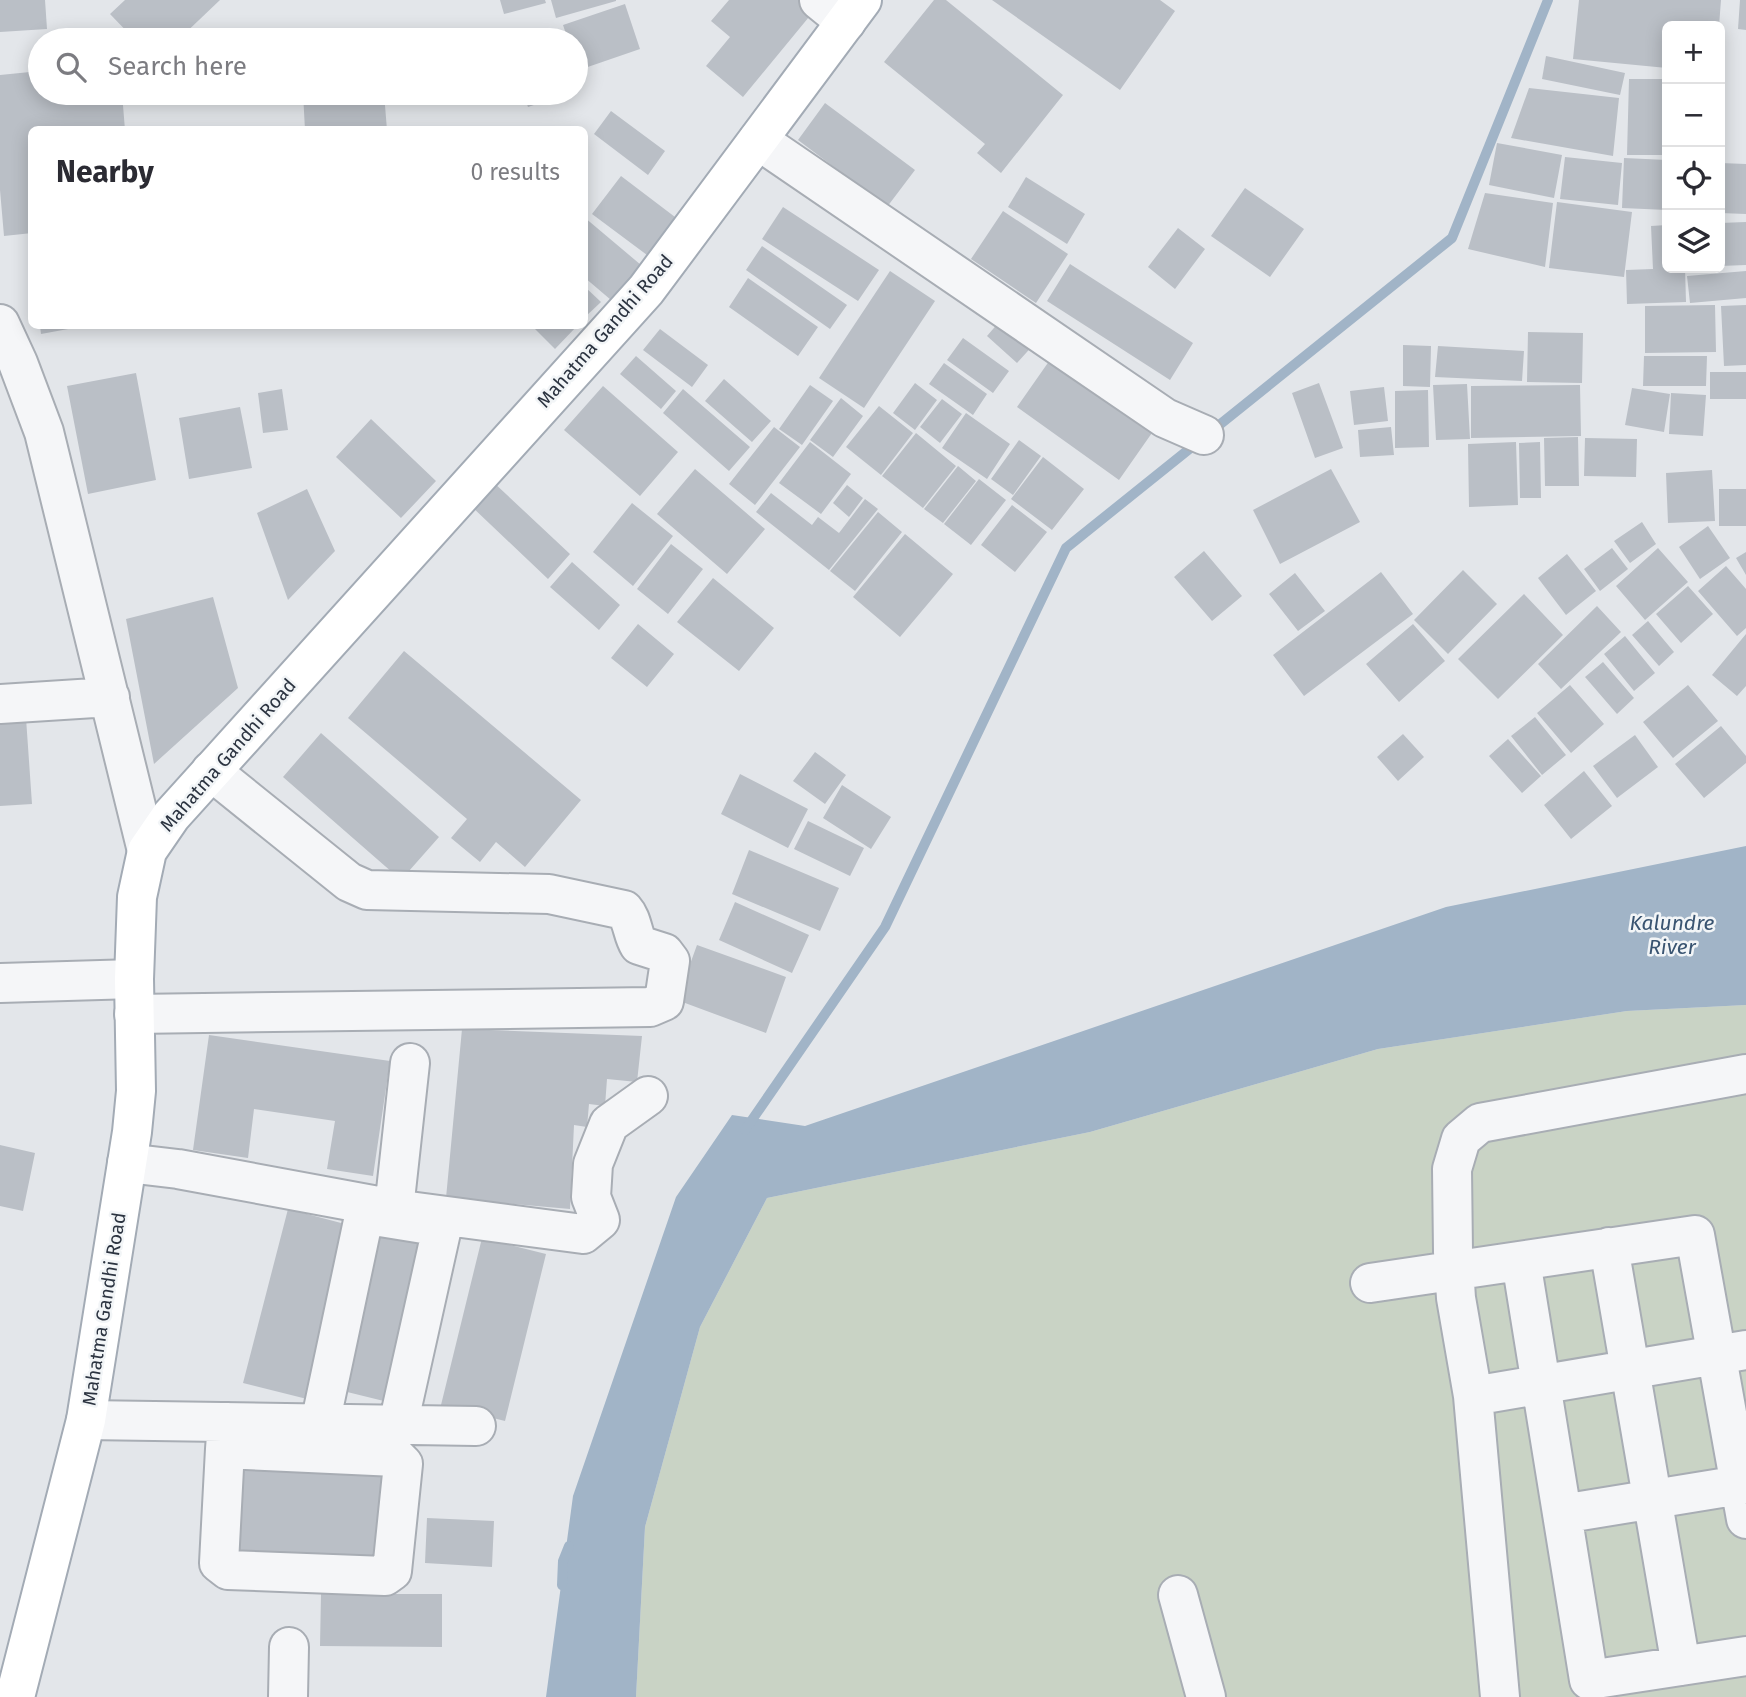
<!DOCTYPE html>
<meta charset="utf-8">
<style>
body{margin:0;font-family:"Fira Sans",sans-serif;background:#f7f7f7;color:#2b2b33}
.controls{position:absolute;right:21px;top:21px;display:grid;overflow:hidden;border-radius:10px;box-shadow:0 4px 18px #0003}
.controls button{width:63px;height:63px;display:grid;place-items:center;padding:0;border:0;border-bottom:2px solid #e1e1e2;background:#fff;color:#2b2b33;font:35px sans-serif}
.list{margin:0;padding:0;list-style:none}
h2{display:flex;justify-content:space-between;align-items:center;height:91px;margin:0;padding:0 28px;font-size:30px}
h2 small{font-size:23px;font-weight:400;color:#7c7c81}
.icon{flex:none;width:38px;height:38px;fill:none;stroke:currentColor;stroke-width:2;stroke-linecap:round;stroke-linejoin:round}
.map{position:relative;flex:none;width:1746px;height:1697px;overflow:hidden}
.search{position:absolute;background:#fff;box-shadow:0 4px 18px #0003;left:28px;top:28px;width:560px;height:77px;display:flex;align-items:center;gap:18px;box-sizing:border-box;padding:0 24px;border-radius:38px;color:#7c7c81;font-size:26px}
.panel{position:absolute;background:#fff;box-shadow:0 4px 18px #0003;left:28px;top:126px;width:560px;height:203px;border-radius:10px}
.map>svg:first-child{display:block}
</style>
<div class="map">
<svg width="1746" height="1697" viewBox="0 0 1746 1697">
<rect width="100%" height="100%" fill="#e3e6ea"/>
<path fill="#c9d3c5" d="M1746,1005V1697H636L645,1527L700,1327L767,1198L1090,1132L1378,1049L1627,1011Z"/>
<path fill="#a1b4c7" d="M1746,846V1005L1627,1011L1378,1049L1090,1132L767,1198L700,1327L645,1527L636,1697H546L573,1496L676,1197L732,1115L805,1126L1446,907Z"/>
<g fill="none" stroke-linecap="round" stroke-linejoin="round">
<path stroke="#a1b4c7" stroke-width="10" d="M745,1130L885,927L1066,548L1452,238L1548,0
M562,1585L563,1561L569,1546"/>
</g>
<path fill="#babfc6" d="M0,0H45L47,29L0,32Z
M125,0H220L178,40H135L110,14Z
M500,0H545L546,3L504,14Z
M551,0H616V1L556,18Z
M729,0H810L818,6L743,97L706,66L730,37L711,21Z
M934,0H946L1063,95L1001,173L977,153L985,144L884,62Z
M992,0H1160L1175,11L1120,90Z
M1579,0H1721L1719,26H1667V68L1573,59Z
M1740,0H1746V30L1738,29Z
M625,4L640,49L579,70L576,62V40H568L563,25Z
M1546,56L1625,73L1620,95L1542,79Z
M40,71V93H122L125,130H32V233L4,236L0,190V75Z
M1629,79H1667V155H1627Z
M1529,88L1619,98L1613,156L1511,138Z
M303,93H384L387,130H305Z
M523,93H569L528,107Z
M825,103L915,170L887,207L798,140Z
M611,111L665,151L648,175L594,134Z
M1497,143L1562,155L1554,198L1489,185Z
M1565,157L1622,163L1618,205L1560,199Z
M1624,158L1667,160V210L1622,208Z
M1720,163L1746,164V214L1720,213Z
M621,176L675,217L647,255L592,214Z
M1026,177L1085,214L1067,244L1008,207Z
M1245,188L1304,229L1270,277L1211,236Z
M1485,193L1553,203L1545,267L1468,249Z
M1557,202L1632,212L1624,277L1549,268Z
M783,207L879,270L858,301L762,239Z
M1003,211L1068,254L1036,303L971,259Z
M584,217L641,265L611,300L584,277Z
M1746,222V265L1720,266V223Z
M1667,225V268H1685L1686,302L1627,304L1626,270L1653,269L1651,226Z
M1178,228L1205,249L1175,289L1148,267Z
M762,246L847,305L830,329L746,270Z
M1070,264L1193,343L1170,380L1047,301Z
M890,271L935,301L864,408L819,378Z
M1746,271V298L1690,303L1687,276Z
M748,278L818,327L798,356L729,307Z
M584,286L601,302L584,318Z
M1715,305L1716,352L1645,353V306Z
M1746,305V365L1724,366L1721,306Z
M1006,314L1036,342L1017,363L987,336Z
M40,326H79V327L41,334Z
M532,326H577L555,349Z
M660,329L708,365L692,387L643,350Z
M1528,332L1583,333L1582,383L1527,382Z
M963,338L1009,371L993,393L947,360Z
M1403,345L1431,346L1430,387L1403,386Z
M1438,346L1524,351L1522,381L1435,377Z
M1059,347L1161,420L1119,480L1017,407Z
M636,356L676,391L661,409L620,374Z
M1644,356H1707L1706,386H1643Z
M944,363L987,394L973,415L929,384Z
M1710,372H1746V399H1710Z
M136,373L156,480L88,494L67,386Z
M724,379L771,421L752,442L705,401Z
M915,383L937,400L915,430L893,413Z
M1319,383L1343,448L1315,458L1292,393Z
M1467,384L1470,439L1436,440L1433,385Z
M810,385L833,401L802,445L779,429Z
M1580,385L1581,436L1471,438V386Z
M603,386L678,452L640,496L564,430Z
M1384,387L1388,421L1354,425L1350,391Z
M1632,388L1670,394L1664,432L1625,425Z
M282,389L288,430L263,433L258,393Z
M683,389L750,447L729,471L663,413Z
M1428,390L1429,447L1395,448V391Z
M1671,393L1706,395L1703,436L1669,434Z
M841,398L863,416L833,457L810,440Z
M942,399L962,414L940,443L920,427Z
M879,406L913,433L881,475L846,447Z
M240,407L252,468L189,479L179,418Z
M966,413L1010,444L987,479L942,448Z
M371,419L436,481L401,518L336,457Z
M774,427L800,447L755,505L729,484Z
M1391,427L1394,455L1360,457L1358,430Z
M916,433L956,466L923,508L882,476Z
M1578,437L1579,486H1545L1544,438Z
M1585,438L1637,439L1636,477L1584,476Z
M1019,440L1041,456L1013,495L991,479Z
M810,442L851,474L821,514L779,483Z
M1516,442L1518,505L1469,507L1468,444Z
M1540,442L1541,498H1520L1519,443Z
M1043,457L1084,489L1052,530L1011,499Z
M958,466L976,481L943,523L924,509Z
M695,469L765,529L727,574L657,514Z
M1331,469L1360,522L1280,564L1253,510Z
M1712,470L1715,521L1668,523L1666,473Z
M979,479L1006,500L971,545L944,524Z
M492,481L570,554L548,579L470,505Z
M847,485L863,498L849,517L833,503Z
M307,489L335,551L288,600L257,513Z
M1719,489H1746V526H1719Z
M771,493L812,525L818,517L839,533L865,499L878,509L829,570L756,512Z
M632,503L673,536L633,586L593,552Z
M1012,505L1047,532L1015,572L981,545Z
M878,512L902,532L855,591L830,571Z
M1642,522L1656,544L1630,563L1614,541Z
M1708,526L1730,558L1700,579L1679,547Z
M905,534L953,574L900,637L853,597Z
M671,544L703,569L668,614L637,589Z
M1612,548L1628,569L1600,591L1584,569Z
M1658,548L1688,582L1645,620L1616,586Z
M1204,551L1242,596L1212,621L1174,577Z
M1746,552V575L1736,558Z
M1567,554L1596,591L1566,615L1538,578Z
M572,562L620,605L599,630L550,587Z
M1726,566L1746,589V628L1737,636L1698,591Z
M1463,570L1497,604L1448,654L1414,620Z
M1381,572L1413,614L1304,696L1273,655Z
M1295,573L1325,611L1298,631L1269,594Z
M713,578L774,628L739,671L677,622Z
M1688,586L1713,614L1681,643L1656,614Z
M1524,594L1563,635L1498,699L1458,659Z
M213,597L238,688L154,764L126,619Z
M1597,606L1621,632L1561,689L1538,664Z
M1648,621L1674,652L1659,666L1632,635Z
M638,624L674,654L647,687L611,658Z
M1413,624L1445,661L1399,702L1366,664Z
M1746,634V686L1737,696L1712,675Z
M1625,636L1655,673L1634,691L1604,654Z
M404,651L581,800L525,867L496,842L480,862L451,838L467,819L348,718Z
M1603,662L1634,698L1617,714L1585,677Z
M1570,685L1604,724L1571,753L1537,713Z
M1688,685L1718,721L1673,758L1643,722Z
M1535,717L1566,755L1542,775L1511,736Z
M26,718L32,804L0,806V720Z
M1721,726L1746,756V763L1704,798L1675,764Z
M321,733L439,837L401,880L283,777Z
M1403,734L1424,757L1398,781L1377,757Z
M1635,735L1658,767L1617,798L1593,766Z
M1508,739L1541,776L1522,793L1489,756Z
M815,752L846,775L825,804L793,781Z
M1584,771L1612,806L1571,839L1544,805Z
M740,774L808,809L788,848L721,814Z
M842,785L891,817L871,849L823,818Z
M808,821L864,848L850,876L794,849Z
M749,850L839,888L820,931L732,894Z
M735,902L809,935L792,973L719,940Z
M697,945L786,977L766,1033L677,1000Z
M462,1029L642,1036L637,1082L607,1079L605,1106L589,1104L587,1127L574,1125L570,1209L446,1198Z
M209,1035L390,1061L373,1176L327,1169L335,1121L254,1109L248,1158L193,1150Z
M0,1145L35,1153L23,1211L0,1206Z
M288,1209L360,1228L315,1401L243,1383Z
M370,1221L435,1231L400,1405L331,1388Z
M482,1238L546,1254L505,1421L441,1405Z
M232,1454L389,1463L386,1571L226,1562Z
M427,1518L494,1521L492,1567L425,1563Z
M321,1594H442V1647L320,1646Z"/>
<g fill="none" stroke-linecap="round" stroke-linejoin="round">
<g stroke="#a8adb4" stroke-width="42">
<path id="minor" d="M819,0L846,22
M758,140L1165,418L1204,435
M0,324L18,363L44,432L147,851
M0,704L110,697
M0,983L134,979
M134,1014L650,1007L664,1001L670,961L664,953L639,945C632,934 633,920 624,910L549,894L367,890L349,882L211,771
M127,1163L178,1169L394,1209L583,1234L600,1220L591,1197L593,1164L609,1124L648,1096
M394,1209L410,1063
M1609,1247L1681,1666
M1521,1261L1589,1680L1746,1656
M1370,1283L1695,1235L1746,1519
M1473,1396L1746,1350
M86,1420L476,1426
M320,1424L363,1221L368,1215L436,1226L441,1232L398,1425
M225,1449L396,1457L403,1464L392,1571L385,1576L228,1570L219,1563L225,1449L227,1422
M1562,1514L1746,1484
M1178,1595L1206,1697
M288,1697L289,1647
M1500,1697L1473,1396L1456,1298L1453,1252L1452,1169L1461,1139L1480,1123L1746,1074"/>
</g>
<g stroke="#a3abb5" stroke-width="42">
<path id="major" d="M15,1697L86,1420L132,1132L136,1091L134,979L137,897L147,851L171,816L646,290L862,0"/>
</g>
<use href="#minor" stroke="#f5f6f8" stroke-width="38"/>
<use href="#major" stroke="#fff" stroke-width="38"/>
</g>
<g text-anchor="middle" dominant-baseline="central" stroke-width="5" stroke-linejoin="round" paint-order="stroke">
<g font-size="19" fill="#2c3441" stroke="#f2f5f7">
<text transform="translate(605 331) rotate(-49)">Mahatma Gandhi Road</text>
<text transform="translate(228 755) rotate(-49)">Mahatma Gandhi Road</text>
<text transform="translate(104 1309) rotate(-81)">Mahatma Gandhi Road</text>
</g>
<g font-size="21" font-style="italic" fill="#395471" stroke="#f2f5f7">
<text x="1672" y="923">Kalundre<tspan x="1672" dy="24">River</tspan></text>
</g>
</g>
</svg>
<div class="controls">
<button>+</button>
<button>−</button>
<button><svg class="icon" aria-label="locate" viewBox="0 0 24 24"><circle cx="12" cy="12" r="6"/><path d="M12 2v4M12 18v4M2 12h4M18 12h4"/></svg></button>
<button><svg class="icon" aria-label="layers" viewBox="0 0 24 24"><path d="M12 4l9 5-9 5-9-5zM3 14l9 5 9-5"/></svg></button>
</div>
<div class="search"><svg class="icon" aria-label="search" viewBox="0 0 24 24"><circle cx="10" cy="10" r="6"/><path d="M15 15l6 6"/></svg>Search here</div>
<section class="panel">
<h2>Nearby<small>0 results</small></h2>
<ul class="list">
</ul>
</section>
</div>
